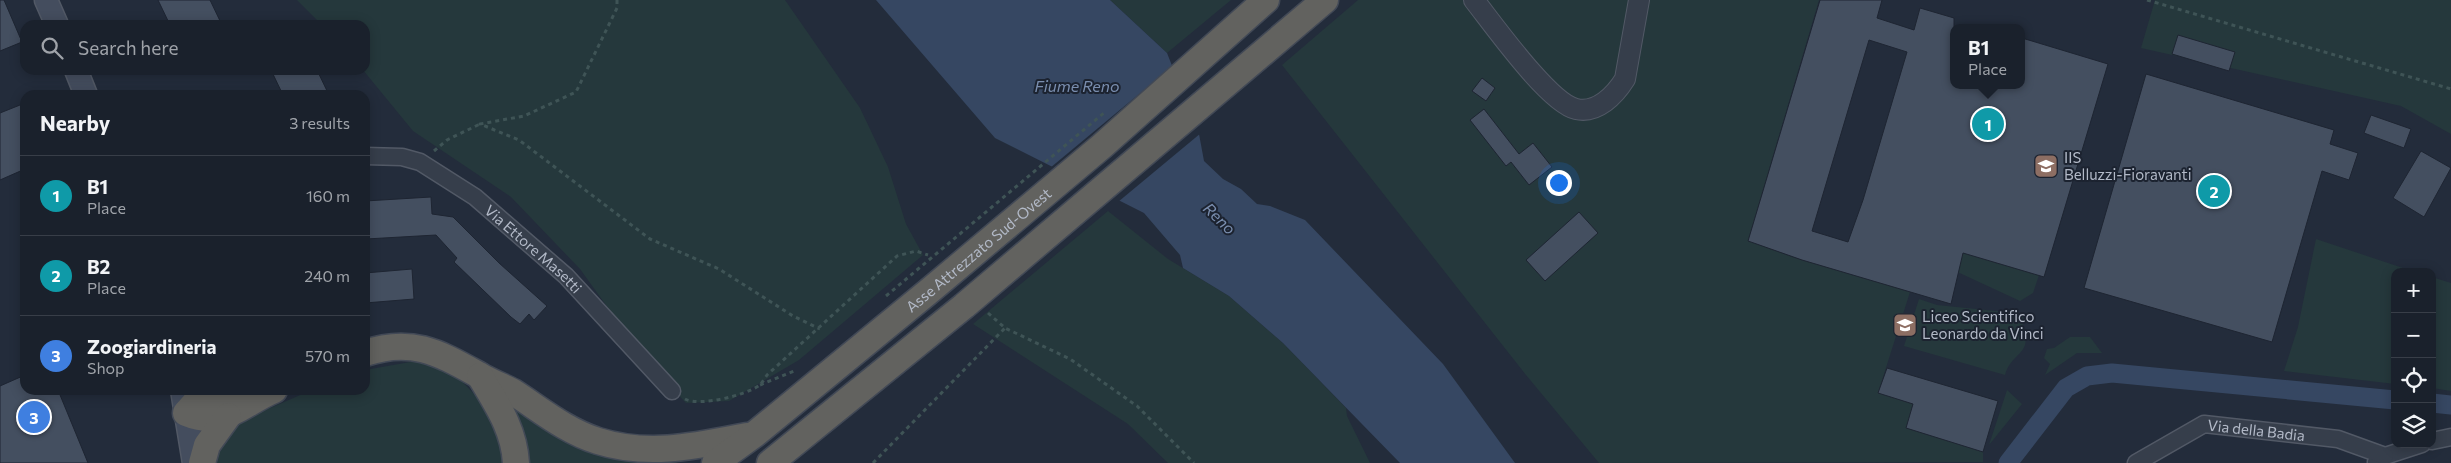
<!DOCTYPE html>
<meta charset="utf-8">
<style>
body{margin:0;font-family:Commissioner,sans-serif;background:#272e38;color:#f1f3f6}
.controls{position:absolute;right:15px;bottom:15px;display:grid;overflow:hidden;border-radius:10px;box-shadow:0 2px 12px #0003}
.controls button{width:45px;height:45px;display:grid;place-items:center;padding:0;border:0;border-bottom:1px solid #383e48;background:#1a212c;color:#f1f3f6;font:25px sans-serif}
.you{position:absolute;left:1558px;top:182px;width:18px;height:18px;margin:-12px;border:4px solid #fff;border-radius:50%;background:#1a73e8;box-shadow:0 0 0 8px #1a73e833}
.badge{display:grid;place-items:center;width:32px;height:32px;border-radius:50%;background:#87aef7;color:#fff;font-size:16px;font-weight:700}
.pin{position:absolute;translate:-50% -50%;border:2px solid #fff;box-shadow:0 1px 5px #0006}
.popup{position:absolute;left:1950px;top:24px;width:75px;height:65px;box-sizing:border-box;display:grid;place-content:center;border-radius:10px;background:#1a212c;filter:drop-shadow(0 1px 4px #0005);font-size:16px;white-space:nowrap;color:#9fa3a9}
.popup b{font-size:19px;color:#f1f3f6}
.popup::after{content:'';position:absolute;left:50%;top:100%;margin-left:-10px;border:10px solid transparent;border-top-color:#1a212c}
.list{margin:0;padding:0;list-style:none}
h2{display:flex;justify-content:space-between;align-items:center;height:65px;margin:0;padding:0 20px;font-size:21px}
h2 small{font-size:16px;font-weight:400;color:#9fa3a9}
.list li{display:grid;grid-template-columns:32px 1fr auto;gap:15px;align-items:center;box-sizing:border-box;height:80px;padding:0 20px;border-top:1px solid #383e48}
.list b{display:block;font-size:19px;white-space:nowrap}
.list p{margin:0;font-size:16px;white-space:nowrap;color:#9fa3a9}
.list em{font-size:16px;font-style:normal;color:#9fa3a9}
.icon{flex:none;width:28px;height:28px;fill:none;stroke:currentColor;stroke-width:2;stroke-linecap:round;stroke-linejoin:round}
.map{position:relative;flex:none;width:2451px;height:463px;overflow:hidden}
.search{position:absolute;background:#1a212c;box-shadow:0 2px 12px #0003;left:20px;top:20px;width:350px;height:55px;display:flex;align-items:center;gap:12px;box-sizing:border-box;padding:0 18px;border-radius:15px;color:#9fa3a9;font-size:19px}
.panel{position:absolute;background:#1a212c;box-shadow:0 2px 12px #0003;left:20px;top:90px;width:350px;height:305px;border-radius:15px}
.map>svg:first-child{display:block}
</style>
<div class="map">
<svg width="2451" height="463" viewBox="0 0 2451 463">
<rect width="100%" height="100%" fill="#232c3b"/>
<path fill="#25383c" d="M297,0H785L860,108L888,167L906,224L923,255L799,360L729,401L686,403L647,362L580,269L511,197L413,131L363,70H365V25H322Z
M1110,0H1231L1167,53Z
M1358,0H1819L1748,241L1802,260L1910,292L1878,393L1913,404L1906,428L1983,452V462L1599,463L1526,375L1282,65Z
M2155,0H2451V134L2401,106L2141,48Z
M1108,211L1168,259L1229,296L1283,343L1346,408L1347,416L1370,463H1168L1128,424L973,324Z
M1856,219L2039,275L2033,293L2020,301L1951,269L1850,242Z
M2316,239L2415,272H2395V384L2284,371L2298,327Z
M2432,277L2451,283V391L2432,388Z
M1919,299L1937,305L2025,314C2019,329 2028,334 2025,345C2021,356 2010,358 2005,375L1904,346Z
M2070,337H2090L2102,353H2077L2045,375L2050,364L2044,358L2047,349L2054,348Z
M416,361L455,374L493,414L508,463H216L226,427L312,390H365V370Z
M2007,390L2022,404L1989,445Z
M516,409L686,457L676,463H528Z"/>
<path fill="#364762" d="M876,0H1110L1167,53L1199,134L1204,161L1223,179L1241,189L1257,204L1270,206L1305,220L1443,364L1515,463H1400L1283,343L1229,296L1183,268L1180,255L1144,213L995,138Z"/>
<path fill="#232c3b" d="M1174,65L1201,133L1118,202L1050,168Z"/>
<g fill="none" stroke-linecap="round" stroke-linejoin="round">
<path stroke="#364762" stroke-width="19" d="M2432,403L2451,405
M2008,463L2066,388L2087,376L2112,373L2395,400"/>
</g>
<path fill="#444f60" stroke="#1e2532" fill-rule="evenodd" d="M0,0H4L22,42L0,51Z
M158,0H210L222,25H170Z
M1820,0H1882L1877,18L1914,30L1920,8L1954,18V85H2022V38L2108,64L2044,277L1963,253L1951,304L1802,260L1748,241ZM1869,40L1907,52L1863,200L1848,242L1812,231Z
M2178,35L2235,52L2229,71L2172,54Z
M271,70H317L329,95H283Z
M2146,74L2334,130L2330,144L2358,153L2349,180L2322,171L2272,342L2084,288Z
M1482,78L1495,88L1486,101L1472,91Z
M25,103V169L0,180V113Z
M1484,109L1519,154L1533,143L1552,167L1529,185L1511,162L1506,166L1470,120Z
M2371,115L2411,129L2404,148L2364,133Z
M2421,151L2451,168L2424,217L2393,198Z
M431,197L432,214L453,217L499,263L547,306L534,320L529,314L520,324L511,317L454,262L457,258L436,235L366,239L365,201Z
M1579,212L1598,233L1545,281L1526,260Z
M412,269L414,299L365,303V273Z
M1887,368L1998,401L1983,452L1906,428L1913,404L1878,393Z
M25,375V390H58L88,463H0V386Z"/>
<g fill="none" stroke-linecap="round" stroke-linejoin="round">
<g stroke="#525966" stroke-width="19">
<g id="minor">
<path id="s1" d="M365,156L402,157L420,162L475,197L566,276L672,391"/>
<path d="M2432,441L2451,437"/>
<path d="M2376,462L2385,456L2422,444"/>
<path id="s2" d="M2136,463L2204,424L2338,439L2385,456"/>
</g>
</g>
<g stroke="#525966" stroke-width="22">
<path id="tertiary" d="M1474,0C1493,24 1549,103 1576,109C1597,114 1615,95 1625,79L1639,0"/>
</g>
<g stroke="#525966" stroke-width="25">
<path id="secondary" d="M46,0L57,25
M76,70L86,95
M182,390L194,463"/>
</g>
<g stroke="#424956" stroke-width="29">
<g id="trunk">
<path d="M365,353C412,337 439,353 479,375C490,382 502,386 513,392C541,410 566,431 598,441C649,457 696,446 747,436"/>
<path d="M480,376C497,405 514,429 516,463"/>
<path d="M225,393L195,403L186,413C224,429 241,404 274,390"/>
<path d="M202,463L207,445L228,416"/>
<path id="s3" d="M715,463L755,434L928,292L1102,146L1266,0"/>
<path d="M770,463L964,306L1325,0"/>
</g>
</g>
<path stroke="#3f5456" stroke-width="3" stroke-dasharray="4 4" stroke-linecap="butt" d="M617,0V8L576,92L524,116L480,124L519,140L650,239L719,269L793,316L820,329
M2147,0L2451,89
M434,151L447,140L480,124
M886,296L1105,112
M988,313L1005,328L1070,359L1137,406L1194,463
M760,385L794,371
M685,399C700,407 746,395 760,385C762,383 765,378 767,375L897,256L916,251L928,255
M873,463L1005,328"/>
<use href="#minor" stroke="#363e4b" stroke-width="16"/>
<use href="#tertiary" stroke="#363e4b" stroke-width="20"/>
<use href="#secondary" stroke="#444d5e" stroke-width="22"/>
<use href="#trunk" stroke="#62625f" stroke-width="26"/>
</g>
<defs>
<g id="school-square" transform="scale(1.25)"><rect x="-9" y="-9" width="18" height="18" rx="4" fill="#8d6e63" stroke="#1c2330"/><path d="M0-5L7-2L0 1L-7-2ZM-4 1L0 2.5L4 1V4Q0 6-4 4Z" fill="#fff"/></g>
</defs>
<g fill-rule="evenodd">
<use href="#school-square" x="2046" y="166"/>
<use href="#school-square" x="1905" y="325"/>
</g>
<g text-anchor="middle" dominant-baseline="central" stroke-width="4" stroke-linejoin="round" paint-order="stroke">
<g font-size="15" fill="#b2b9c7" stroke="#1c2330" text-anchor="start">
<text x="2064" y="157">IIS<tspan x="2064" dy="17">Belluzzi-Fioravanti</tspan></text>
<text x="1922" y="316">Liceo Scientifico<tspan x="1922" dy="17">Leonardo da Vinci</tspan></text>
</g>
<g font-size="15" fill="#b2b9c7" stroke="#1c2330">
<text stroke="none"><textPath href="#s1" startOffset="199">Via Ettore Masetti</textPath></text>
<text stroke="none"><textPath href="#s3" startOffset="339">Asse Attrezzato Sud-Ovest</textPath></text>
<text stroke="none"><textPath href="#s2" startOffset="131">Via della Badia</textPath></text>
</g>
<g font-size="16" font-style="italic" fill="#7a8eaf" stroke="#1c2330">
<text x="1077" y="85">Fiume Reno</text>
<text transform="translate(1220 218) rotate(44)">Reno</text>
</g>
</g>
</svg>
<div class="controls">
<button>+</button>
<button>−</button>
<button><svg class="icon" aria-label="locate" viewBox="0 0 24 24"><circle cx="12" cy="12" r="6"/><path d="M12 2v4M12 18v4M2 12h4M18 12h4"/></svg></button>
<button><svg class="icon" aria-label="layers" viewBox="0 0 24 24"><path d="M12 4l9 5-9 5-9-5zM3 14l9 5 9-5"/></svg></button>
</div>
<div class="you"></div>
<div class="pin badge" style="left:1988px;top:124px;background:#0f9aa8">1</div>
<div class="popup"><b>B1</b>Place</div>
<div class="pin badge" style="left:2214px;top:191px;background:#0f9aa8">2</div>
<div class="pin badge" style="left:34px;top:417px;background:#3f7fe0">3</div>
<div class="search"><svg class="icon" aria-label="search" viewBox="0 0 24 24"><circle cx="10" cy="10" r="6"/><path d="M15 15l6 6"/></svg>Search here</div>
<section class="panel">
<h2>Nearby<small>3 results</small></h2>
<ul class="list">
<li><span class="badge" style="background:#0f9aa8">1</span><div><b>B1</b><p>Place</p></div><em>160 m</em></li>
<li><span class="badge" style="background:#0f9aa8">2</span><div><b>B2</b><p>Place</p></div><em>240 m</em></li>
<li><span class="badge" style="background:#3f7fe0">3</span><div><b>Zoogiardineria</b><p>Shop</p></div><em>570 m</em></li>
</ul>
</section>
</div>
